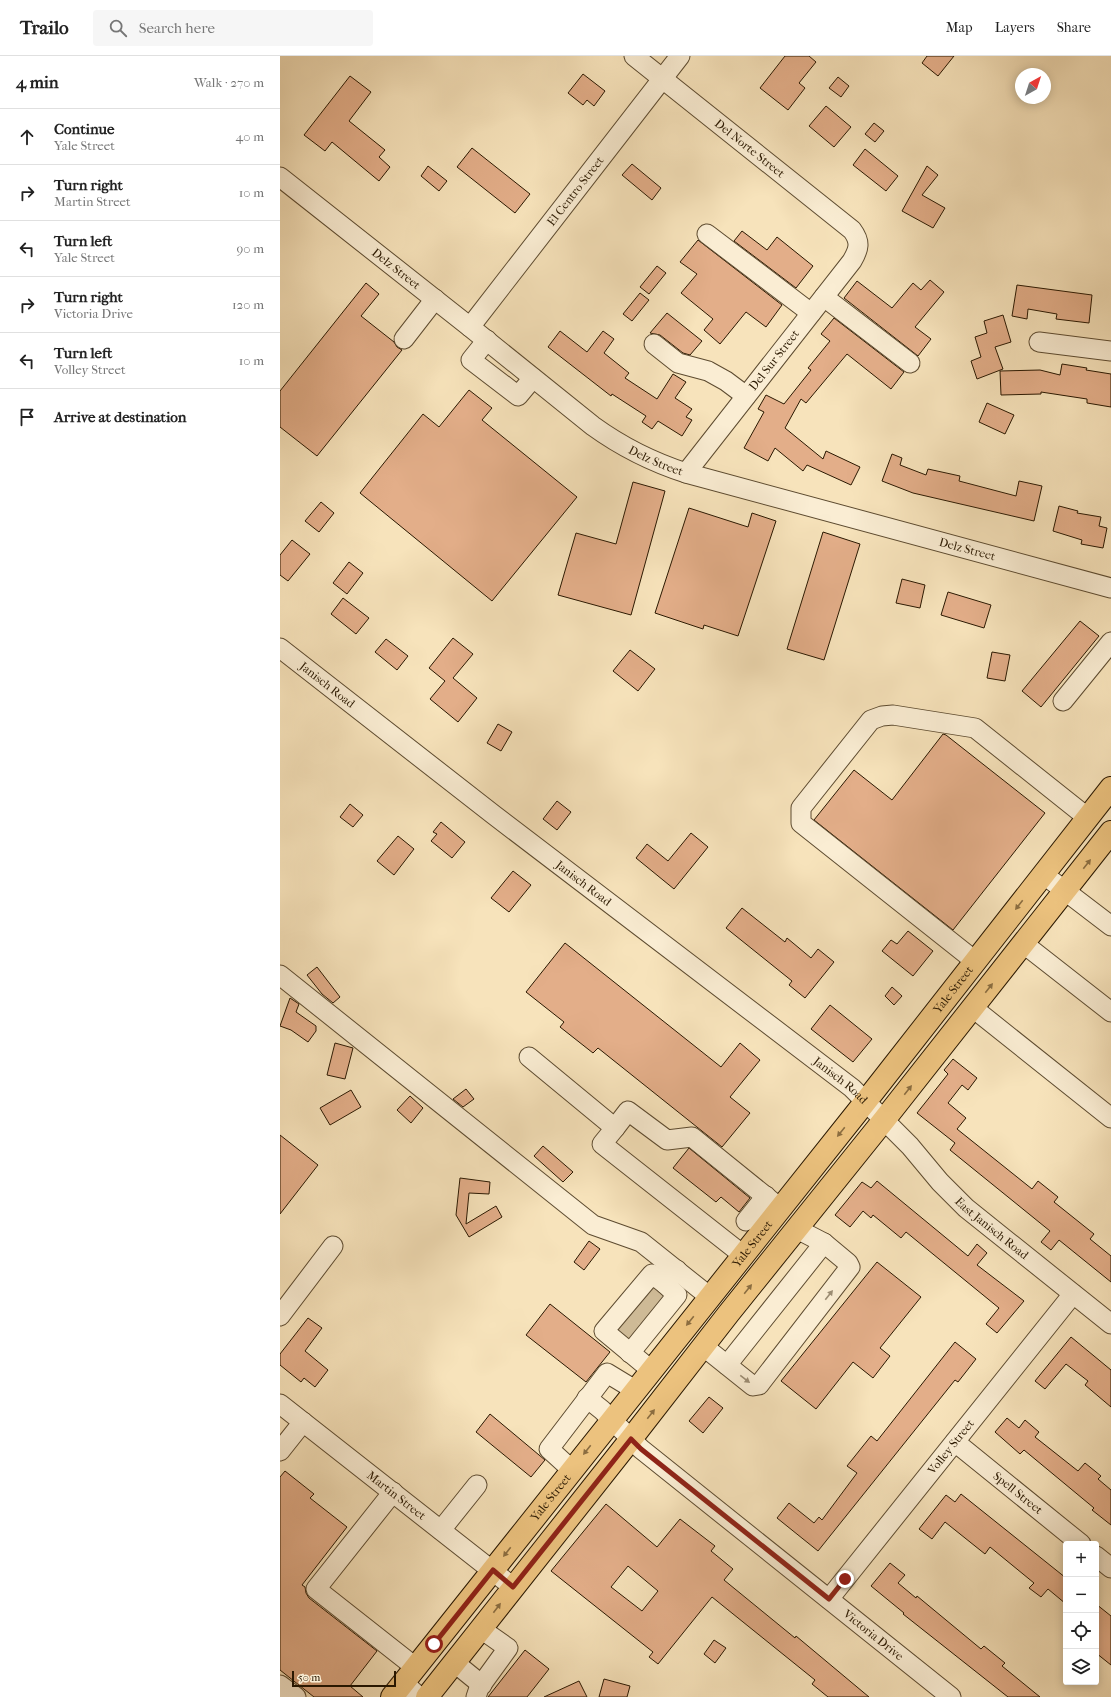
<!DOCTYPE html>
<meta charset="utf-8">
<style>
body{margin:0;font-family:"IM FELL French Canon",serif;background:#f6f6f6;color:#222}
.controls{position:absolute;right:12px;bottom:12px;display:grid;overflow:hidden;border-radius:4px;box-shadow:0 2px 10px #0003}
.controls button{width:36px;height:36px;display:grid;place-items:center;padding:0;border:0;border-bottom:1px solid #e0e0e0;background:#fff;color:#222;font:20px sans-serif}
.compass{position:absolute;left:735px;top:12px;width:36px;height:36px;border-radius:50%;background:#fff;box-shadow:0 2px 10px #0003;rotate:39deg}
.scale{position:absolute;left:12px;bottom:10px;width:104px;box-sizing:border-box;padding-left:4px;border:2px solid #2a1801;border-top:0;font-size:11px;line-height:14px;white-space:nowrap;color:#2a1801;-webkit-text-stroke:3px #faedd3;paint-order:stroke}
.stop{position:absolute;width:12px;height:12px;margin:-9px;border:3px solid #8f2418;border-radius:50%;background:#fff}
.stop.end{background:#8f2418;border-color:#fff;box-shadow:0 1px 4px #0008}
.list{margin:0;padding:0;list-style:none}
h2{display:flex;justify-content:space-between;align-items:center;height:52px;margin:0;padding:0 16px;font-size:17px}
h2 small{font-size:13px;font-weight:400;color:#767676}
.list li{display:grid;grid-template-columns:26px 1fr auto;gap:12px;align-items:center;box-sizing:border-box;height:56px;padding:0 16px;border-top:1px solid #e0e0e0}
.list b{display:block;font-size:15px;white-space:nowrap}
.list p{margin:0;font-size:13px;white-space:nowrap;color:#767676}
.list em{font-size:13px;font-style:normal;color:#767676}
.icon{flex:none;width:22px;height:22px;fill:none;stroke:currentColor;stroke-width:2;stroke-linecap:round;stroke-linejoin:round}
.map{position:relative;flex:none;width:831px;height:1641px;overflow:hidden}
header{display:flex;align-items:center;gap:24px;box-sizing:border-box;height:56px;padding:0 20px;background:#fff;border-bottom:1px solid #e0e0e0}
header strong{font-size:19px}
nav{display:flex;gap:22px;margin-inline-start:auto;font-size:14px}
.search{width:280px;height:36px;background:#f6f6f6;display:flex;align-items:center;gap:10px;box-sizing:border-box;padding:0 14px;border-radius:4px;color:#767676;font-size:15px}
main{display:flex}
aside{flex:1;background:#fff}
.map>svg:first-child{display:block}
</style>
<header>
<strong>Trailo</strong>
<div class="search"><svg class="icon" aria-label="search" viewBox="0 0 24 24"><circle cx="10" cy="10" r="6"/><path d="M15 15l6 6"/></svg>Search here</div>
<nav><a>Map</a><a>Layers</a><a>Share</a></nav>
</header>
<main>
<aside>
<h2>4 min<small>Walk · 270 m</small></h2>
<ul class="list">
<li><svg class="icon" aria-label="ahead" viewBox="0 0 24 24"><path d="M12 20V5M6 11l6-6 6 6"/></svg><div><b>Continue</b><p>Yale Street</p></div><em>40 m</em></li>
<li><svg class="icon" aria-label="right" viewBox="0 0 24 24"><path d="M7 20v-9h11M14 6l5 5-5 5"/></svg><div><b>Turn right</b><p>Martin Street</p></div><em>10 m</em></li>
<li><svg class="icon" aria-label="left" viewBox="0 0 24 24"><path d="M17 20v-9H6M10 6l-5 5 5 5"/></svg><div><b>Turn left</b><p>Yale Street</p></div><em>90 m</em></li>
<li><svg class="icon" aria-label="right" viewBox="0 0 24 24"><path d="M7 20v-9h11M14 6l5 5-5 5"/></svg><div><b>Turn right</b><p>Victoria Drive</p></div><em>120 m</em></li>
<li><svg class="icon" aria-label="left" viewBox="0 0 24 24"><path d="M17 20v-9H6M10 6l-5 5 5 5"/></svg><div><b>Turn left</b><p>Volley Street</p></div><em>10 m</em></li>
<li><svg class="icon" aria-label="arrive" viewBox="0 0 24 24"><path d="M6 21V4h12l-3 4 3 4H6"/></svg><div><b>Arrive at destination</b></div></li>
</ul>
</aside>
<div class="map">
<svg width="831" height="1641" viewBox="0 0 831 1641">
<rect width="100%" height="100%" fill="#f7e3bb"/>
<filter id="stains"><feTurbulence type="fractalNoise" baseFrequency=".005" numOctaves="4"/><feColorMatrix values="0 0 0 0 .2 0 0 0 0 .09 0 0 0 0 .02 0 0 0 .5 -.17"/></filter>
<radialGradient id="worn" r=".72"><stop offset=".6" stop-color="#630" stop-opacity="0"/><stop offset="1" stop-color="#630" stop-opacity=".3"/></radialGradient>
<path fill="#e3ae89" stroke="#2a1801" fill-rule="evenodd" d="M505,0H529L536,6L519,27L525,32L508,54L480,32Z
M647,0H674L658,20L642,7Z
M303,18L325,35L314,50L307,44L303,49L288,37Z
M70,20L91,36L69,65L105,94L99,101L110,111L99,125L52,86L45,95L24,79Z
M558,21L569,30L561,41L549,32Z
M546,50L571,71L554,91L529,70Z
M594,67L604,75L595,86L585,78Z
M192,92L250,138L235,157L177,111Z
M585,93L618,120L606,135L573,109Z
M352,108L381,132L372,144L342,119Z
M148,110L167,125L159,135L141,120Z
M647,110L658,119L642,139L665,152L653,172L622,155Z
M462,175L487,194L497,181L533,210L516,232L454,185Z
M418,184L502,249L486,271L466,256L440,288L424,274L433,263L401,237L417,218L400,206Z
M377,210L386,217L369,238L360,231Z
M650,224L664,236L635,271L651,283L638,300L564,242L577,225L612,252L633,227L641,234Z
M86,227L99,238L81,260L114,286L117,291L122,294L37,400L0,371V335Z
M737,229L812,239L809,267L776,263L777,258L748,253L747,263L732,260Z
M360,237L369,244L352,265L343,258Z
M387,257L422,285L410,299L403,297L380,279L370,277Z
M723,259L731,286L715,291L723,313L697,323L691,305L701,301L695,281L707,277L704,265Z
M554,262L624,316L611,333L567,298L526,347L521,343L505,372L543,403L546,395L580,411L571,429L527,409L523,415L495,392L488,405L464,392L484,356L478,353L486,339L504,348L531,314L528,312L550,285L541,278Z
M280,275L307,296L323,275L334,283L324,297L349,317L345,322L377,343L393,318L406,326L395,342L412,353L406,361L412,364L402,380L378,365L372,373L362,366L366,360L332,338L331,340L268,291Z
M782,308L807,312L806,314L831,318V351L807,347V343L761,336V338L721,339L720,315L760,314L780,319Z
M189,334L212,352L202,364L297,441L212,545L80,437L143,358L159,371Z
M707,347L734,359L725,378L699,366Z
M612,398L622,402L620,409L646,419L648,413L680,420L679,425L736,440L739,425L762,430L754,465L633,437L602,425Z
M353,426L385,435L351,559L278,539L296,477L336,488Z
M41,446L54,457L39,476L25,465Z
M779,450L798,455L797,457L821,461L819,470L827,472L823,492L801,488L802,484L773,475Z
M409,452L468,471L472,457L496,465L458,580L424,569L423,573L375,557Z
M543,476L580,488L544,604L507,593Z
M12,484L30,498L8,525L0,519V499Z
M69,506L83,517L67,538L53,527Z
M622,523L645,529L640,552L616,547Z
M668,536L711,549L704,572L661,559Z
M63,542L89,562L76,578L51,558Z
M800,565L819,580L761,651L742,635Z
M173,582L193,598L173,622L197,642L178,666L150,643L165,625L149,612Z
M106,583L128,600L117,614L95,596Z
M350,594L375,613L358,635L333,615Z
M712,596L730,599L725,625L707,622Z
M218,668L232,676L221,695L207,687Z
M663,678L666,679L765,757L673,874L534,764L574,714L612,744Z
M277,745L291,756L277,774L263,763Z
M70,748L83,759L73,771L60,761Z
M161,766L185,786L172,802L151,785L157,778L153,776Z
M411,777L428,791L394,833L356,802L367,788L388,805Z
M118,780L134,793L114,819L97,805Z
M233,815L251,829L229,856L211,842Z
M462,852L505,886L507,882L531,902L538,893L554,906L525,942L509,929L512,925L446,872Z
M628,875L653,895L633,920L602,895L611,884L617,888Z
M285,887L441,1011L460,987L480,1004L450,1041L470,1057L442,1091L318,992L313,997L280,971L284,966L246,936Z
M37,911L60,941L53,947L42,938L27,919Z
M612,931L622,940L614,949L605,940Z
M10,942L19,948L16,956L36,970V975L28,986L11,974L0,970Z
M550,949L592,983L573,1006L531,973Z
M55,987L73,992L65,1023L47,1019Z
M673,1003L697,1022L688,1034L682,1029L668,1047L686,1062L677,1073L752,1133L758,1125L778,1141L774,1146L814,1178L810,1183L831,1200V1226L779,1184L771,1194L761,1186L770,1175L670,1094L675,1087L637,1057L668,1018L664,1014Z
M186,1033L194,1043L183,1051L173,1043Z
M71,1034L81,1051L50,1069L40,1052Z
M130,1040L143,1052L131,1067L117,1054Z
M0,1079L38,1109L0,1158Z
M263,1090L293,1116L283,1126L254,1100Z
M409,1092L470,1142L459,1156L441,1141L436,1146L393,1112Z
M180,1122L210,1126L209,1138L189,1137L186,1168L216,1150L222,1161L189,1181L176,1159Z
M597,1125L688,1200L697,1188L707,1197L697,1209L744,1245L717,1277L706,1268L719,1252L626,1176L621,1182L593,1159L591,1162L583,1155L570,1171L555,1159L582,1126L591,1132Z
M309,1185L320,1193L304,1214L294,1206Z
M597,1206L641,1241L600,1292L610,1300L593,1322L573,1306L536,1353L501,1325Z
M270,1248L330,1296L306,1326L246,1279Z
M28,1262L42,1272L25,1295L48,1314L35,1331L24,1322L21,1326L0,1309V1298Z
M791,1281L831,1314V1351L805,1329L808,1325L786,1308L765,1333L755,1325Z
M675,1286L696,1303L678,1326L675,1324L538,1495L497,1462L509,1447L534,1467L539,1461L542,1464L577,1417L567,1410L591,1380L597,1385Z
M429,1341L443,1352L423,1377L409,1365Z
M210,1358L265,1404L251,1421L196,1376Z
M727,1362L739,1372L745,1364L759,1376L755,1381L798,1415L805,1407L821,1420L818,1423L831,1434V1469L812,1454L814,1452L744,1394L740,1398L715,1376Z
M5,1415L34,1438L30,1442L67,1471L22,1529L25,1531L26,1537L29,1542L97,1595L70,1630L83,1641H34L0,1614V1421Z
M681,1438L786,1522V1548L768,1533L761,1541L749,1532L754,1527L710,1491L705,1498L665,1466L652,1483L639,1473L666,1439L675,1446Z
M326,1448L377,1491L400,1463L435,1490L431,1495L453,1513L444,1524L515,1582L516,1580L589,1641H548L532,1628L535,1624L432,1541L378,1608L369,1601L373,1596L271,1515ZM348,1510L378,1535L362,1555L331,1531Z
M610,1507L625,1519L618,1527L636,1542L637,1540L701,1593L704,1590L725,1607L722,1610L760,1641H728L623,1558L624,1557L591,1530Z
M816,1548L831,1560V1609L816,1597Z
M434,1584L446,1592L435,1607L424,1598Z
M245,1594L269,1613L247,1641H208Z
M324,1623L350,1630L347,1641H319Z
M299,1625L307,1641H264Z"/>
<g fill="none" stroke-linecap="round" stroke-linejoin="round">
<path stroke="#ceba96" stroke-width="19" stroke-dasharray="19 10" stroke-linecap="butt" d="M366,1238L379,1248
M354,1252L367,1262
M343,1267L355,1277"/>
<g stroke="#5d4b30" stroke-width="21">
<g id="minor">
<path id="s1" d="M354,0L572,174C581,186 579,193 572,205L406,417"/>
<path id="s2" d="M0,121L190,271L313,370C342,391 372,406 406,417L831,532"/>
<path d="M427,178L531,257"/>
<path d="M544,241L630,307"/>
<path id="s3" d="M190,271L400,0"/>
<path d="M124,283L155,243"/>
<path d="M207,284L191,304L238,340L253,322"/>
<path d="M759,286L831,295"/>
<path d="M374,288L398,307L428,315L446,325L466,340"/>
<path id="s4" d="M0,592L214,759L572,1032L630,1090L660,1126L686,1152L831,1268"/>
<path d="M783,645L831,586"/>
<path d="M763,818L831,870"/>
<path d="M744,888L831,956"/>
<path d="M695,905L521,767V752L591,664L602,660L613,659L695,672L808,762"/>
<path d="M0,919L313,1169L361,1186L430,1241"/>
<path d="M693,952L831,1062"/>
<path d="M249,1001L335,1072L322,1088L463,1199"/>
<path d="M335,1072L348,1055L387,1084L412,1081L500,1152"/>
<path d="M466,1165L486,1140"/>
<path d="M0,1260L53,1190"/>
<path d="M423,1290L473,1330L479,1329L482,1325L570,1211L568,1207L544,1187L517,1173"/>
<path d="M350,1297L397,1239L385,1228"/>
<path d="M447,1309L544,1187"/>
<path d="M371,1314L324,1275L372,1218L385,1228L397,1214"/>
<path id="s5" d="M307,1342L322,1354L361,1393L671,1641"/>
<path id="s6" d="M0,1348L233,1531"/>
<path id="s7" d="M675,1386L801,1488"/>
<path d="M0,1395L23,1366"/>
<path d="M292,1414L269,1393L327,1317L355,1334"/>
<path d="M113,1436L36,1533L135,1611"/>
<path d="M161,1474L197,1429"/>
<path d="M816,1500L831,1512"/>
<path id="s8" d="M549,1543L793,1238"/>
<path d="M175,1607L202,1629"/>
<path d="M123,1626L139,1641"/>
<path d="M0,1629L16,1641"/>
<path d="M196,1641L199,1632L228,1592L201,1573"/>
</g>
</g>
<g stroke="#2a1801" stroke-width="24">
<g id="major">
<path id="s9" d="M112,1641L586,1045L831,732"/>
<path d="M147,1641L351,1383L449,1257L604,1064L831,776"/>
</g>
</g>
<use href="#minor" stroke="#faedd3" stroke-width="19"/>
<use href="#major" stroke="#ecc27e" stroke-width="22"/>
</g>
<defs><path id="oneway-solid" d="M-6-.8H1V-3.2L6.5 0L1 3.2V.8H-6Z"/></defs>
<g fill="#8b6d40">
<use href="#oneway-solid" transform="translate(807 808) rotate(-52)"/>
<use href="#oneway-solid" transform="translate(739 849) rotate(128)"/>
<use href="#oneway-solid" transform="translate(709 932) rotate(-52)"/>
<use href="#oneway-solid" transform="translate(628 1034) rotate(-52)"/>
<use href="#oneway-solid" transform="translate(561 1076) rotate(129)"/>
<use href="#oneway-solid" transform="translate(468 1233) rotate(-51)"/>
<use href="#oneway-solid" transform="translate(410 1265) rotate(129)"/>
<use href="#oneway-solid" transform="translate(371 1358) rotate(-52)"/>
<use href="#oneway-solid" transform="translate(307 1394) rotate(128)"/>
<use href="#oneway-solid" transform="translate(227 1496) rotate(128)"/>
<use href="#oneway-solid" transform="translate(217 1552) rotate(-53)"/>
</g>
<g fill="#9c8d74">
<use href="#oneway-solid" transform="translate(549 1239) rotate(-52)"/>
<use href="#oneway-solid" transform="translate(465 1323) rotate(38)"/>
</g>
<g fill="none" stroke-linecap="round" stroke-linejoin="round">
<path stroke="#8f2418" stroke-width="5" d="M154,1588L213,1514L233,1531L351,1383L361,1393L549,1543L565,1523"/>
</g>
<g text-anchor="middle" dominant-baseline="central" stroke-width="3" stroke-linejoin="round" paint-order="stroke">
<g font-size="12" fill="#2a1801" stroke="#faedd3">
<text stroke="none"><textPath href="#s1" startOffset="148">Del Norte Street</textPath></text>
<text stroke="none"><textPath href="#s3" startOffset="172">El Centro Street</textPath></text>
<text stroke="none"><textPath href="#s2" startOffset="148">Delz Street</textPath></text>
<text transform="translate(494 304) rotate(-52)">Del Sur Street</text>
<text stroke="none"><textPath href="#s2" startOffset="472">Delz Street</textPath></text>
<text stroke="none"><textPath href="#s2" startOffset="796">Delz Street</textPath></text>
<text stroke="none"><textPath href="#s4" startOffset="60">Janisch Road</textPath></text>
<text stroke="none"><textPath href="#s4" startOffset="384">Janisch Road</textPath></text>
<text stroke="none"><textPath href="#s9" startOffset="903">Yale Street</textPath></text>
<text stroke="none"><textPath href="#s4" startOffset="708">Janisch Road</textPath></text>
<text stroke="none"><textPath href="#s4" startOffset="920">East Janisch Road</textPath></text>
<text stroke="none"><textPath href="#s9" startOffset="579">Yale Street</textPath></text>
<text stroke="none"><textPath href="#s8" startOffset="195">Volley Street</textPath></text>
<text stroke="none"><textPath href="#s7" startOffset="81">Spell Street</textPath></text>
<text stroke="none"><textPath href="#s6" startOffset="148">Martin Street</textPath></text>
<text stroke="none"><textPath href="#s9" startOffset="255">Yale Street</textPath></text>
<text stroke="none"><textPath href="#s5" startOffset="372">Victoria Drive</textPath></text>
</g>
</g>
<rect width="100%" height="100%" filter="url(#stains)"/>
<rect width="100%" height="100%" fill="url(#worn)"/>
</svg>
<div class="controls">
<button>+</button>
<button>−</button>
<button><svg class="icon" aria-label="locate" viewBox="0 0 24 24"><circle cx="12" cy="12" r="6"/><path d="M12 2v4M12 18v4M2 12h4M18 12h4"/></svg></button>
<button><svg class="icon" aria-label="layers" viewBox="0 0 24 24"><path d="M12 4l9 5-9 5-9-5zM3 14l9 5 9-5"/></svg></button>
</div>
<svg class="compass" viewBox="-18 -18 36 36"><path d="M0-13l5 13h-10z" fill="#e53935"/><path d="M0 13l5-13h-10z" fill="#767676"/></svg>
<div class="scale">50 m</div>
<div class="stop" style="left:154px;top:1588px"></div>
<div class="stop end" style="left:565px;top:1523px"></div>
</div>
</main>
